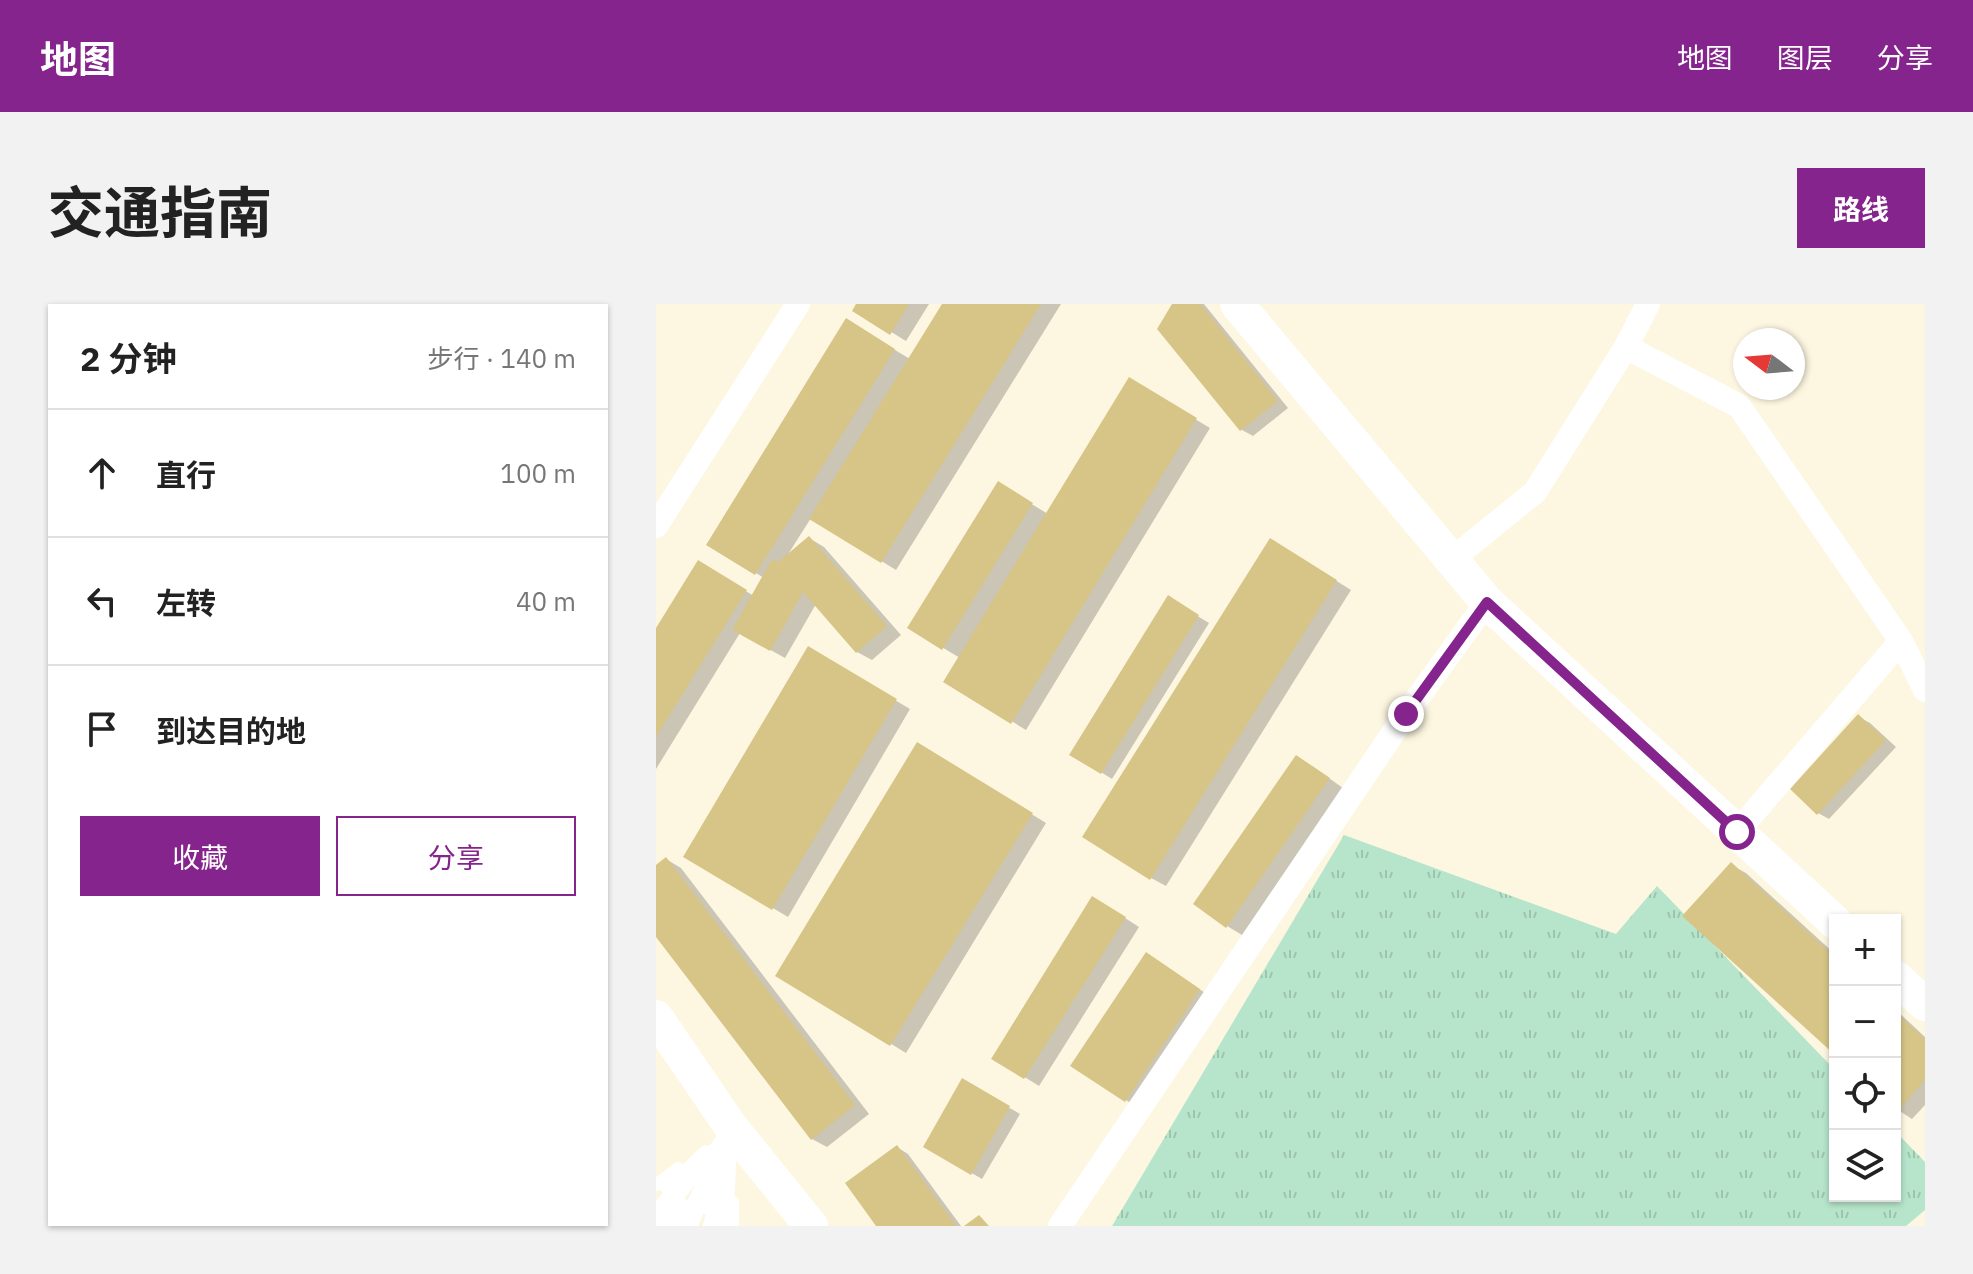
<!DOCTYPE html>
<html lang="zh">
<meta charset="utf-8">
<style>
body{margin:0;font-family:"IBM Plex Sans","Noto Sans SC",sans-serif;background:#f2f2f2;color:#222}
.controls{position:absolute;right:24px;bottom:24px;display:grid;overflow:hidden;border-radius:0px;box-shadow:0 2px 6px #0004}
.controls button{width:72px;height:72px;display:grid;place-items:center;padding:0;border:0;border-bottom:2px solid #e0e0e0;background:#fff;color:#222;font:40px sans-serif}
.compass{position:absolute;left:1077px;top:24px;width:72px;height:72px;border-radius:50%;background:#fff;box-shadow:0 2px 6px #0004;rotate:286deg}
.stop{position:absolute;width:24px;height:24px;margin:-18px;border:6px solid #85248d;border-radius:50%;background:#fff}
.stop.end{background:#85248d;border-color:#fff;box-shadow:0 2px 8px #0008}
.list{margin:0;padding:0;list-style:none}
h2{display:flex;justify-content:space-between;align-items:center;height:104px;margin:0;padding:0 32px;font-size:34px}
h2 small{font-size:26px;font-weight:400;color:#767676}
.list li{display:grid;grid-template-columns:52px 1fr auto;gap:24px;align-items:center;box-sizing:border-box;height:128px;padding:0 32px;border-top:2px solid #e0e0e0}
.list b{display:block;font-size:30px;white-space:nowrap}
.list em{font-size:26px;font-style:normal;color:#767676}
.actions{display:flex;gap:16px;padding:24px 32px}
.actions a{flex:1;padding:18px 0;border:2px solid #85248d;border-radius:0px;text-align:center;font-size:28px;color:#85248d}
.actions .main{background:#85248d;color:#fff}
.icon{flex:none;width:44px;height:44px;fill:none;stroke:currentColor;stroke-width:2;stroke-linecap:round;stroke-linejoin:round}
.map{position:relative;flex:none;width:1269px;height:922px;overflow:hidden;border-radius:0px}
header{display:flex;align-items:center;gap:48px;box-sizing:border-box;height:112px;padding:0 40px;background:#85248d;color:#fff}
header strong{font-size:38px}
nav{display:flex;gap:44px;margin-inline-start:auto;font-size:28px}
.intro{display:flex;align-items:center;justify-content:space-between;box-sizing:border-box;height:192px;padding:0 48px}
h1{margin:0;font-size:56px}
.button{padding:20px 36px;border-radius:0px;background:#85248d;color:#fff;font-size:28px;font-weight:700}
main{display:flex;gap:48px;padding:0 48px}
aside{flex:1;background:#fff;border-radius:0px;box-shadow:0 2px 6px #0004}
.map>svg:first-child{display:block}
</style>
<header>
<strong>地图</strong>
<nav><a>地图</a><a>图层</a><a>分享</a></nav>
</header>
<div class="intro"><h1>交通指南</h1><a class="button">路线</a></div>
<main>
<aside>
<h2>2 分钟<small>步行 · 140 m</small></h2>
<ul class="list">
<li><svg class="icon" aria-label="ahead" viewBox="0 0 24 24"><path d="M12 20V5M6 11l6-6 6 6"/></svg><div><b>直行</b></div><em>100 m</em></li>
<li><svg class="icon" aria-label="left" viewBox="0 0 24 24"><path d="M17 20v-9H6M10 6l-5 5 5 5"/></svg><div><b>左转</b></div><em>40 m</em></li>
<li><svg class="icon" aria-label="arrive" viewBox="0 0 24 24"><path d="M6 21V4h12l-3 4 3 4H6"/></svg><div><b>到达目的地</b></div></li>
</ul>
<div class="actions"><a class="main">收藏</a><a>分享</a></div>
</aside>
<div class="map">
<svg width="1269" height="922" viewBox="0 0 1269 922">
<defs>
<pattern id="park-tufts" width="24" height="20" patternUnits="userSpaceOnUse" patternTransform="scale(2)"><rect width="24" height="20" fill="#b6e5cb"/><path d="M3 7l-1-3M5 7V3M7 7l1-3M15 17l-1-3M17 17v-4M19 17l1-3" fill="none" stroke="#9dc5ae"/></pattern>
</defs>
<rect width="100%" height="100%" fill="#fdf7e2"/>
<path fill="url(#park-tufts)" d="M688,531L960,630L1001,582L1179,766V892H1239V827L1269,858V906L1250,922H456Z"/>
<path fill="#0003" d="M203,0H273L250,37L199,6Z
M288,0H405L240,266L155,214L131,252L153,234L168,243L245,331L216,356L201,348L160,300L129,354L84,329L0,465V328L43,259L98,292L108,274L53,240L206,26L254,55Z
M518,0H548L632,104L597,132L586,126Z
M474,76L554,124L370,426L290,377L304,354L254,324L343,180L392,210Z
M629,245L695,286L510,582L495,574Z
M512,294L553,319L456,475L416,450Z
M153,345L254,405L132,613L30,552Z
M1203,413L1214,419L1240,443L1173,515L1162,509Z
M276,449L390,519L250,749L122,671Z
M656,462L687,484L586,631L571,622Z
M10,555L25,564L213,810L171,843L156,835L0,630V563Z
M1075,561L1090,569L1179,650V749Z
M452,603L483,623L383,782L338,754Z
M505,659L558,695L484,805L470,796Z
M1239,705L1269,733V801L1256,815L1239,804Z
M307,777L364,810L326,875L269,842Z
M241,843L252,850L305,922H223Z"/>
<path fill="#d7c587" d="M200,0H253L234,31L196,7Z
M286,0H385L225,259L153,215Z
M516,0H544L622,97L584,127L501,25Z
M190,14L239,45L99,271L50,241Z
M473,73L541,114L355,420L287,378Z
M342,177L377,199L286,346L251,324Z
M153,232L231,322L200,349L147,288L114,347L76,326L116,255L122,258Z
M614,234L681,276L494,576L426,533Z
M42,256L91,286L0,433V324Z
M512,291L543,311L445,470L413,451Z
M152,342L241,395L116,606L27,553Z
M1202,410L1230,436L1161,511L1134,485Z
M261,438L377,509L234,742L119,672Z
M640,451L674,474L570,624L537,600Z
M10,553L199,801L155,836L0,633V561Z
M1075,558L1179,653V751L1026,612Z
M436,592L470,613L368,775L335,755Z
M490,648L544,685L469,798L414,762Z
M1239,708L1269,735V776L1241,808Z
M306,774L354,802L315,871L267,843Z
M241,841L300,922H220L189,879Z
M323,911L333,922H308Z"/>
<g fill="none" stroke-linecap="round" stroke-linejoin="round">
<path stroke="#fff" stroke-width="12" d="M0,881L22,864
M10,884L50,847
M77,898V922
M50,904L72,834
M0,906L22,882
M62,907L68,866
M72,908L75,838
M0,922L73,826
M12,922L26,900
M25,922L59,855
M36,922L47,893
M53,922L59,897
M66,922L68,898"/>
<path stroke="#fff" stroke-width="24" d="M970,43L1083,102L1245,337L1269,386
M0,222L142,0
M795,256L879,188L970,43L992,0
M1081,528L1245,337
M404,922L750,410L831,298"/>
<path stroke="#fff" stroke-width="34" d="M581,0L831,298L1179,618
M1239,673L1269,700
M0,713L75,823L155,922"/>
</g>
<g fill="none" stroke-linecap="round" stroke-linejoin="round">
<path stroke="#85248d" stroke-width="10" d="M750,410L831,298L1081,528"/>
</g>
</svg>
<div class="controls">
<button>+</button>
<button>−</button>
<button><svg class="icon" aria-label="locate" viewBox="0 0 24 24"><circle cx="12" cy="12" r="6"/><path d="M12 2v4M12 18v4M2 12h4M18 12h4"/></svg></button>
<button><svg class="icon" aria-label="layers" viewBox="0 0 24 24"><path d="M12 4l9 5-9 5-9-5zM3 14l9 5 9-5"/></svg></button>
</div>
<svg class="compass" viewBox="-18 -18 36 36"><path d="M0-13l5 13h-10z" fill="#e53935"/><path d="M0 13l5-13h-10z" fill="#767676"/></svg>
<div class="stop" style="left:1081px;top:528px"></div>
<div class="stop end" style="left:750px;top:410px"></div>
</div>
</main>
